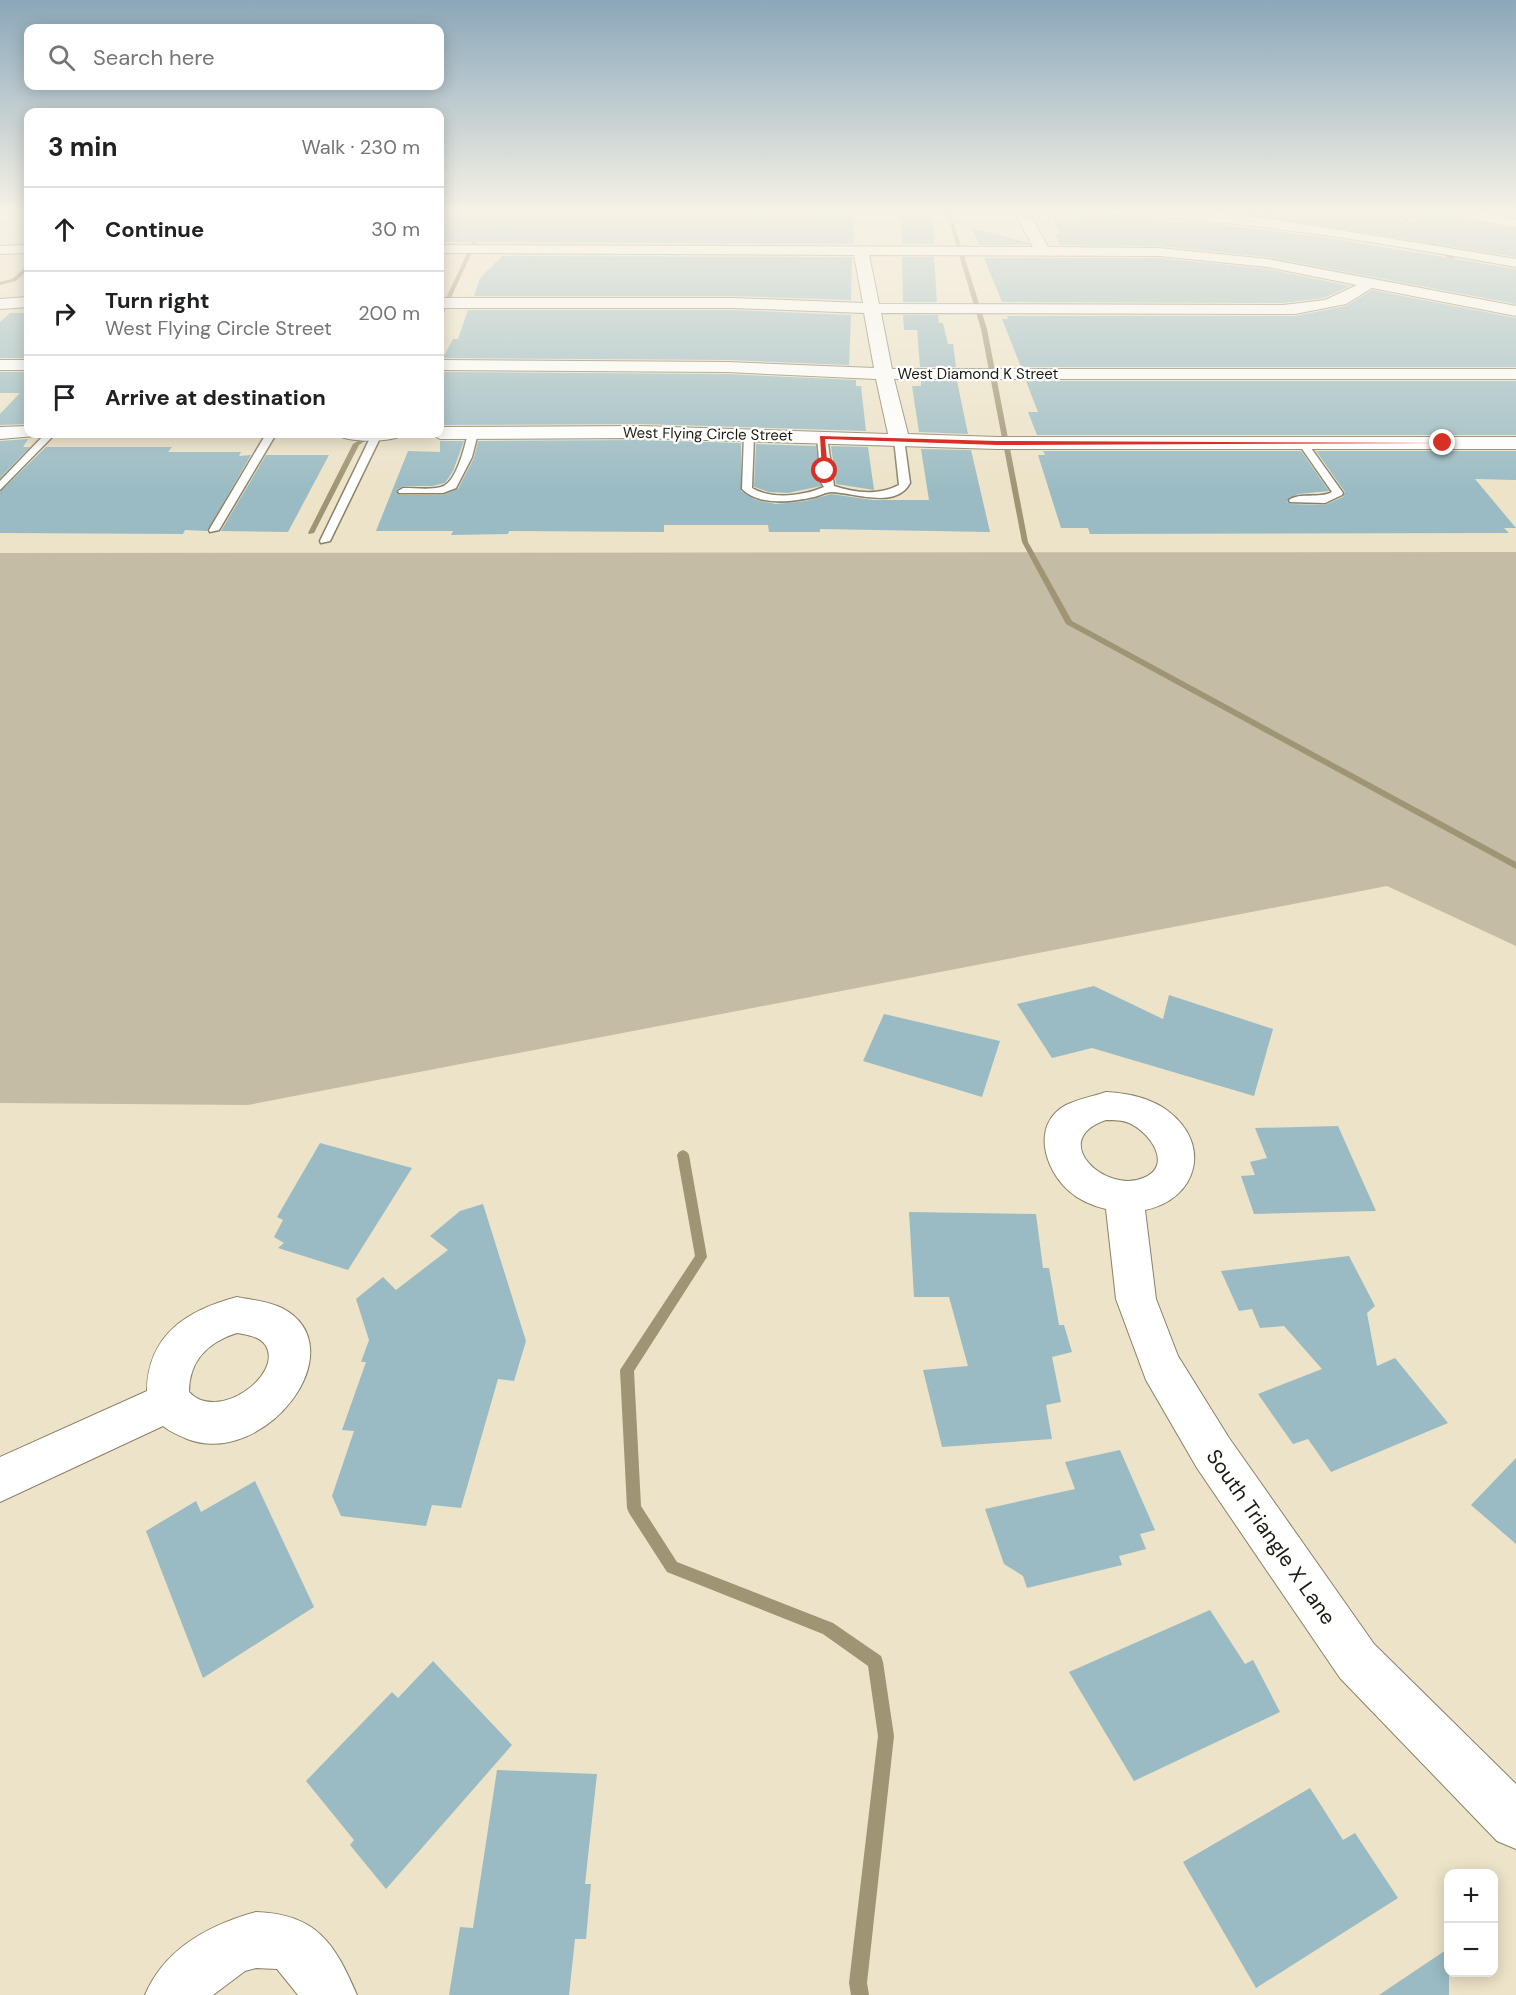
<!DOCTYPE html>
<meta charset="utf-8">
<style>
body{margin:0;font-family:"DM Sans",sans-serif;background:#f2f2f2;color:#202124}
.controls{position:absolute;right:18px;bottom:18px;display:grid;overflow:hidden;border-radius:12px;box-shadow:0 3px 15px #0003}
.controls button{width:54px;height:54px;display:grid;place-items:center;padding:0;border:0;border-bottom:2px solid #e0e0e0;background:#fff;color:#202124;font:30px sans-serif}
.stop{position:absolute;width:18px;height:18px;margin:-14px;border:4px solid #d93025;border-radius:50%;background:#fff}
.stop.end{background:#d93025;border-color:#fff;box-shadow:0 2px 6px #0008}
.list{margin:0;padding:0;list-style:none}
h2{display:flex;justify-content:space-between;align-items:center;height:78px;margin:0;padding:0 24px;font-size:26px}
h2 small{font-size:20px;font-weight:400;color:#757577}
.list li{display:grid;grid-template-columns:39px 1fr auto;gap:18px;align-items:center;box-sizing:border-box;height:84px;padding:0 24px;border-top:2px solid #e0e0e0}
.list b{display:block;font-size:22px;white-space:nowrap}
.list p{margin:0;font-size:20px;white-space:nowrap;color:#757577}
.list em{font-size:20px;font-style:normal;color:#757577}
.icon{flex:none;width:33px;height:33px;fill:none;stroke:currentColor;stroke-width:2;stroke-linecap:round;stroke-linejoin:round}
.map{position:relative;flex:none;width:1516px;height:1995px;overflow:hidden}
.search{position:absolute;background:#fff;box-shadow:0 3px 15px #0003;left:24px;top:24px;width:420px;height:66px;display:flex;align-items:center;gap:15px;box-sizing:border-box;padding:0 21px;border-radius:12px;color:#757577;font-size:22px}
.panel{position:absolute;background:#fff;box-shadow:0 3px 15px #0003;left:24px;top:108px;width:420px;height:330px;border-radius:12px}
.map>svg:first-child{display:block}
</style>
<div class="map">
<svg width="1516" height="1995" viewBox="0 0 1516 1995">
<rect width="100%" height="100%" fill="#ece3c8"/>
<path fill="#c4bca5" d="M1516,552V946L1387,886L248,1105L0,1103V553Z"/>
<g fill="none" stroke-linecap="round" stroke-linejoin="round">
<path fill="#9f9473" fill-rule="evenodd" d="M487,211H491L443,315L440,316V311Z
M946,211H950L987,329L1028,542L1072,621L1516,862V869L1066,624L1022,542L981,329Z
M1397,211L1464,266V268H1460L1392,211Z
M26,267H28V270L16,281L0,285V282L12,279Z
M369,434H375L359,445L314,533L309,534L308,533L353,444Z
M683,1150L687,1152L689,1155L707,1257L634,1371L641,1506L677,1562L833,1623L881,1656L883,1662L894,1736L867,1983L869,1995H851L849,1983L878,1736L868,1666L823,1634L667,1572L629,1513L627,1508L620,1370L695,1256L677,1155L679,1152Z"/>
</g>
<path fill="#9abbc3" d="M1081,211H1105L1113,217L1214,224L1315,236L1516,269V304L1268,257L1159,246L1060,245L1055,234H1060L1053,219H1086Z
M1228,211H1378L1409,224L1427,213L1516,229V257Z
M753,212V214L854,216L853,244L440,242V213Z
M901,218H932L934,244H902Z
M972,228L1029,243V245H979Z
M502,256L852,257L851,300L733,296H474L480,278Z
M902,257H934L937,302H903Z
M984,258H1159L1268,269L1350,286L1324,298L1283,303L1002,302Z
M1372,290L1516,318V367H1021L1002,319H1008L1007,316H1295L1346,306Z
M468,310H733L851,315L849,365L727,360L443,358L453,339H458Z
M10,313H28V358H0V322Z
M903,315H938L939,323H943L948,344H953L956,367H920L917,330H904Z
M0,372H28V424L0,425V414L20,393H0Z
M440,372L727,374L856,380V386H861L866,431L640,424L440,425Z
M921,381H957L968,434L919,432L912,386H921Z
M1026,381H1516V435H1037L1028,412H1038Z
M28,439L23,447H30L0,478V441Z
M640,440L741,443V491L756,500L776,504L806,501L831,494L873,500H929L921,449L971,450L990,532L820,529V532H769L768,525H664V532L509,531L508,534L451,535L453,531H376L408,451L440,452V441H464L453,471L445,483L432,486H403L396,490L399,495H443L458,489L474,458L478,441Z
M756,444L816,446L821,486L788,493L769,492L754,487Z
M831,446L868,447L874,490L836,484Z
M46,447H172L168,452H241L239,456L251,455L207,531L185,530L183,534L0,533V492Z
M1043,451H1301L1329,491L1298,494L1287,501L1290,504L1325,505L1343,497L1345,492L1316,451H1516V480L1475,479L1516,528H1504L1509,533L1090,534L1088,528H1061L1038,455H1045Z
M266,455H329L288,532L221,531Z
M1094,986L1163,1019L1169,995L1273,1029L1254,1096L1092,1048L1052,1058L1017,1004Z
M884,1014L1000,1041L982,1097L863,1061Z
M1338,1126L1376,1211L1254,1214L1241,1176L1255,1175L1250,1162L1267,1158L1255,1128Z
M320,1143L412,1168L348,1270L278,1248L284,1243L274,1237L283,1220L277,1217Z
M483,1204L526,1341L514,1381L498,1379L461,1508L432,1505L426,1526L341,1516L332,1496L354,1431L342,1430L366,1362H361L369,1340L356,1299L383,1277L396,1290L448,1250L430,1236L460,1211Z
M909,1212L1036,1214L1043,1268H1049L1059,1325H1064L1072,1352L1052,1357L1061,1402L1046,1405L1052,1439L942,1447L923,1370L968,1366L949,1297H914Z
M1349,1256L1375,1306L1367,1313L1377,1366L1395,1358L1448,1423L1331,1472L1308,1439L1293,1444L1258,1394L1322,1369L1284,1326L1260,1328L1252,1309L1239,1311L1221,1271Z
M1120,1450L1155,1530L1140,1534L1146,1549L1119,1556L1122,1565L1027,1588L1023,1576L1004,1564L985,1509L1075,1489L1065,1462Z
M1516,1458V1544L1471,1505Z
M255,1481L314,1607L203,1678L146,1531L196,1501L201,1512Z
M1210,1610L1245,1664L1253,1660L1280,1712L1134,1781L1069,1672Z
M433,1661L512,1745L386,1889L350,1845L354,1840L306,1781L392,1692L398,1698Z
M497,1770L597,1774L585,1884H591L586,1939H575L569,1995H449L460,1927L473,1928Z
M1310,1788L1343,1840L1355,1833L1398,1898L1256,1988L1183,1862Z
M1449,1948V1995H1379Z"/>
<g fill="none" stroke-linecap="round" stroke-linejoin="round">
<g stroke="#898068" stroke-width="3">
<path id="service" d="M473,430L478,433L472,457L456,488L443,493H399L398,491L403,488C415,488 430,490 441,487C456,484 465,446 468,433Z
M749,432L754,435L752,488C772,500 803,496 824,487L821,482L817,437L822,434L827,437L834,486C855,493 878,496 899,485L894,439L899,436L904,439L910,483C896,510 852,492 831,492C826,492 819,496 814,497C792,502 759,506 742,489L744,435Z
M45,434H55L0,490V481Z
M266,434H276L219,530L210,532L209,530Z
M372,434H382L330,541L321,543L320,541Z
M1300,441H1306L1343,493L1342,495L1325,503L1290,502L1289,500C1300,492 1319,499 1332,492L1298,443Z"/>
</g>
<g stroke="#898068" stroke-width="2">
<path id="minor" d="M1014,211H1028L1048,247L1159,248L1268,259L1516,306V316L1372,288L1346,304L1295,314L881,313L892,369H1516V379H894L908,434L997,437H1516V449H997L640,438L440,439L431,434H440V427L640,426L888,434L876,379L727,372L440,370V360L727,362L874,368L864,313L733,308H440V298H733L863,303L854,255L440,253V245L1033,247ZM869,255L1159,256L1268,267L1357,285L1325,300L1283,305L879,304Z
M1107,211H1204L1266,218L1516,259V267C1382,243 1249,220 1113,215Z
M1443,211H1475L1516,219V227L1449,215Z
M28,245V253L0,254V246Z
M28,297V307L0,309V299Z
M0,360H28V370H0Z
M28,426V434H37L35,436L0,439V427Z
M336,434H404C397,443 343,443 336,434Z
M1106,1092C1127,1093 1151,1098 1168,1111C1212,1144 1198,1199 1145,1210L1156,1299L1178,1356L1229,1438L1374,1644L1516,1784V1849L1497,1841L1340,1678L1197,1468L1146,1380L1116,1299L1106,1209C1093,1206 1079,1200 1069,1191C1044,1169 1031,1124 1066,1105C1078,1099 1094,1096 1106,1092ZM1106,1120C1114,1120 1123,1120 1129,1123C1150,1132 1174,1166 1143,1178C1105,1194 1047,1140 1106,1120Z
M237,1297C252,1300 268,1301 282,1308C358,1348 265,1469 187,1439C179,1435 170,1432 163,1426L0,1502V1457L147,1391C148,1334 188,1310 237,1297ZM237,1333C247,1335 260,1336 266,1346C283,1375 218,1423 189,1392C189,1361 208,1342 237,1333Z
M256,1912C317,1914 335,1944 357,1995H298L277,1969L256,1968L245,1971L213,1995H145C165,1948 209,1925 256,1912Z"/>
</g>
<use href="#service" fill="#fff" fill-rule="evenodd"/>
<use href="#minor" fill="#fff" fill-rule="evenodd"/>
</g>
<linearGradient id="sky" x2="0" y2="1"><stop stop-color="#8ba7b9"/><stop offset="0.43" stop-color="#f6f2e6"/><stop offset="1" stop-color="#f6f2e6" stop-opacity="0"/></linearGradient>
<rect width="1516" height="491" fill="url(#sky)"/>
<path fill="#d93025" d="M820,436L997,441L1446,443L997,445L825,439L828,471L825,472L822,471Z"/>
<g text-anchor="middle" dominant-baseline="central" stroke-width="4.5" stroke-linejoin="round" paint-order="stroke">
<g font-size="15" fill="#1d1a10" stroke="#fff">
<text x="978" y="374">West Diamond K Street</text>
<text transform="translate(708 434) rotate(1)">West Flying Circle Street</text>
</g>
<g font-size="21" fill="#1d1a10" stroke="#fff">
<text transform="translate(1271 1537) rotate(55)">South Triangle X Lane</text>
</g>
</g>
</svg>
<div class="controls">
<button>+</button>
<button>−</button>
</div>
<div class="stop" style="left:825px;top:471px"></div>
<div class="stop end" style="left:1443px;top:443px"></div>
<div class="search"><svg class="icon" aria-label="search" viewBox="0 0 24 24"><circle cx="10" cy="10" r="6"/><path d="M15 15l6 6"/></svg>Search here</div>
<section class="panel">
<h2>3 min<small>Walk · 230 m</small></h2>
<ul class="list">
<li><svg class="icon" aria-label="ahead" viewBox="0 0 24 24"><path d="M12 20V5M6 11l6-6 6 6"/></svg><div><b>Continue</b></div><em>30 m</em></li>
<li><svg class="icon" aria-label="right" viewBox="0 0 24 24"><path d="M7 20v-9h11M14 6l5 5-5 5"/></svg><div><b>Turn right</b><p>West Flying Circle Street</p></div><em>200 m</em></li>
<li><svg class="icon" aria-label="arrive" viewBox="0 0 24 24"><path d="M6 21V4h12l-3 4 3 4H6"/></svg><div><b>Arrive at destination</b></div></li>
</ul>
</section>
</div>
